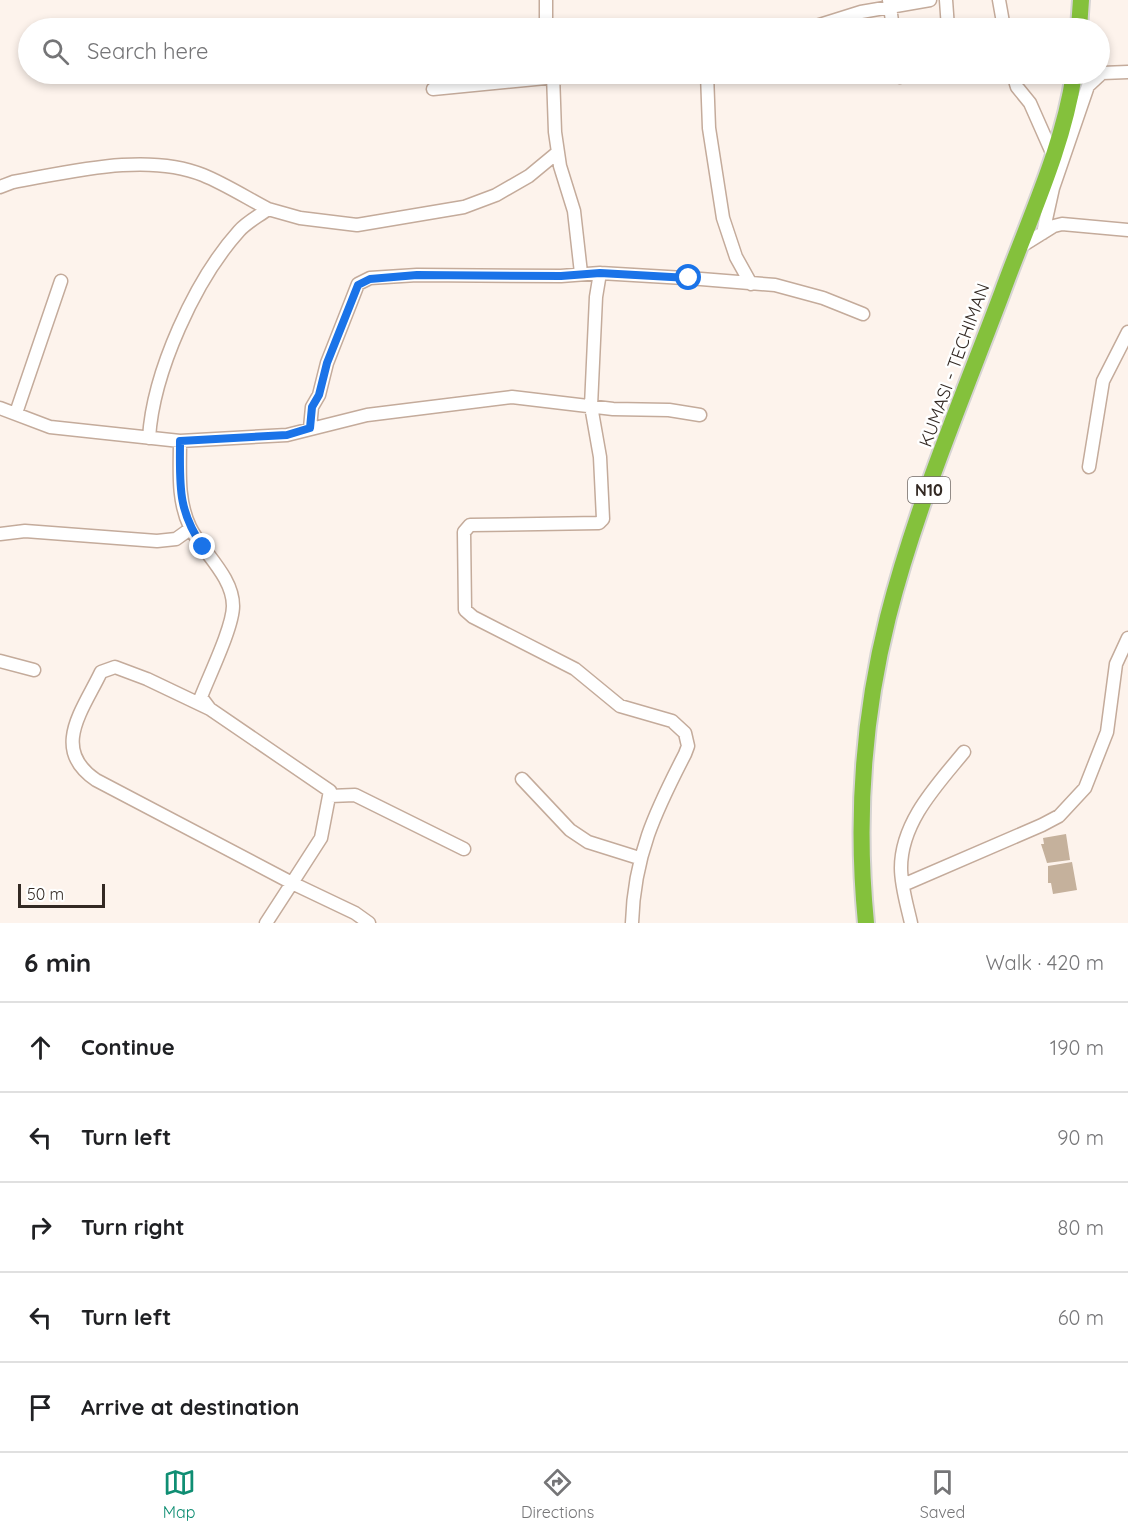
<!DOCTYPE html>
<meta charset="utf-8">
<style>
body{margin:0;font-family:Quicksand,sans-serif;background:#f6f6f6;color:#202124}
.scale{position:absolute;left:18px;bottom:15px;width:87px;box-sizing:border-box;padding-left:6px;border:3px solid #332923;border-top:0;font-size:16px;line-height:21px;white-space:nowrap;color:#332923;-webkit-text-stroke:4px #fff;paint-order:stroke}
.stop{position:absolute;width:18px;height:18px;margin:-14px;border:4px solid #1a73e8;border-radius:50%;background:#fff}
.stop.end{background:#1a73e8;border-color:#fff;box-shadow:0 2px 6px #0008}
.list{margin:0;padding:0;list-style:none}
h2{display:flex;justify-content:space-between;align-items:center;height:78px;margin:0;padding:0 24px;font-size:26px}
h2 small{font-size:20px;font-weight:400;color:#757577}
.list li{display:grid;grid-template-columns:39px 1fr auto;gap:18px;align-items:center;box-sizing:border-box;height:90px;padding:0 24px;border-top:2px solid #e0e0e0}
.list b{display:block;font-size:22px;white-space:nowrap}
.list em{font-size:20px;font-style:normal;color:#757577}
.icon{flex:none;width:33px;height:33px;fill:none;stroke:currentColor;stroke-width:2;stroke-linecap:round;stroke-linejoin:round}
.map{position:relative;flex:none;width:1128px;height:923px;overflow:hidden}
.search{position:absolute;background:#fff;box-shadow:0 3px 9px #0003;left:18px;right:18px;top:18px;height:66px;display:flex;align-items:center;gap:15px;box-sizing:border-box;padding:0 21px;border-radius:33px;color:#757577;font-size:22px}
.sheet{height:528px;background:#fff}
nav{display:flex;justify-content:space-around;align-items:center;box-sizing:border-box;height:84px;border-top:2px solid #e0e0e0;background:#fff;font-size:16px;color:#757577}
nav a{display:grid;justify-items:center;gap:3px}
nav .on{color:#0f8e73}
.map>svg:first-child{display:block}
</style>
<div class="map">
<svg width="1128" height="923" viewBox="0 0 1128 923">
<rect width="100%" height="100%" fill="#fdf3ec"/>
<path fill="#c5b19c" d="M1066,834L1070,860L1047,863L1041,844H1044L1043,838Z
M1072,862L1077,890L1053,894L1051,883H1048V866Z"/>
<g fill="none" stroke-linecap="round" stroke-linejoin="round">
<g stroke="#c4ab9b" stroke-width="15">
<path id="minor" d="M546,0V28
M889,0L893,28
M946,0L948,28
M999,0L1004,28
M810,28L861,12L930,0
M553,74L555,132L560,166L574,211L581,273
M707,74L709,128L723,218L736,257L751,284
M899,74L900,77
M951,74L952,76L987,74
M1013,74L1017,87L1030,103L1053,155
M433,89L587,74
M0,187L13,182C70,172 147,152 203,175C225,184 247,198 268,209
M1043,233L1053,188L1088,86L1102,73L1128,72
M1017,249L1054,226L1062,224L1128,230
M600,273L596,297L591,406L600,457L603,519L599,523L470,525L464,532L465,610L473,617L575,669L620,706L672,721L685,733L688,746L685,754C655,812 634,856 632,923
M0,408L50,427L180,441L287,435L367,415L512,397L613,409L669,410L700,415
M16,413L61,281
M310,428L312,407L319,395L327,363L351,302L358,284L370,278L417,275L561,276L600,273L701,279L775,285L823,298L863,314
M149,438C153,372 195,280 239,231C247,222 259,216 268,209L300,218L357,225L464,207L496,195L529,176L558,152
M180,441C180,470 177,500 190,527C202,552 233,576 233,606C233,627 209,676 201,697L210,709L330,791L321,838L292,883L96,780C50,749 83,710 101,672L115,667L147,679L210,709
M1089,467L1103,381L1128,332
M0,534L25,531L157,541L176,539L190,529
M0,661L34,670
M522,779L570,830L588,842L639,858
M330,796L355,795L464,849
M903,885L1042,825L1059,816L1085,788L1107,732L1116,664L1128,638
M266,923L292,883L355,913L369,923
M911,923C907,905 901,886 901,868C901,822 937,785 964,752"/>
</g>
<g stroke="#d6d4d3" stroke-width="20">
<path id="highway" d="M1079,28L1081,0
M866,923C856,821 863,717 888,617C916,507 962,399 1002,293C1028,221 1063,149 1074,74"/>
</g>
<use href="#minor" stroke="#fff" stroke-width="12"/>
<use href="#highway" stroke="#84c13c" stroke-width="16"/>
</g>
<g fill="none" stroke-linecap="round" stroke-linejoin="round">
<path stroke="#1a73e8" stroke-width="8" d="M203,547C177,510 180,484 180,441L287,435L310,428L312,407L319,395L327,363L358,285L370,279L417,275L561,276L600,273L689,278"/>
</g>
<g text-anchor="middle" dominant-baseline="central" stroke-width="5" stroke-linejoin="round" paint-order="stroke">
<rect fill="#fff" stroke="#706965" stroke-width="1.5" x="908" y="477" width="42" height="26" rx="4.5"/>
<g font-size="16" font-weight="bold" fill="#332923">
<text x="929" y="490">N10</text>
</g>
<g font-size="18" fill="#332923" stroke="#fff">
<text transform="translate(954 365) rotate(-70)">KUMASI - TECHIMAN</text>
</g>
</g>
</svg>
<div class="scale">50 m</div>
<div class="stop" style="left:689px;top:278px"></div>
<div class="stop end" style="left:203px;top:547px"></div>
<div class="search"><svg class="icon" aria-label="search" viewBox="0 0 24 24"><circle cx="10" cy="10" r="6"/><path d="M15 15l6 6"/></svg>Search here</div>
</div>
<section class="sheet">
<h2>6 min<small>Walk · 420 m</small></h2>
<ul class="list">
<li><svg class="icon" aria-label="ahead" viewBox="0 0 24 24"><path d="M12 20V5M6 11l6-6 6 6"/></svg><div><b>Continue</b></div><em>190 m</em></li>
<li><svg class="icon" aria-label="left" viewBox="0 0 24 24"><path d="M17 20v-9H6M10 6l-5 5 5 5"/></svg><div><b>Turn left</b></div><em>90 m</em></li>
<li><svg class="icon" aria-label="right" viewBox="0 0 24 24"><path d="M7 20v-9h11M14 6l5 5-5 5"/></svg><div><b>Turn right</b></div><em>80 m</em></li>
<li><svg class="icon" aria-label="left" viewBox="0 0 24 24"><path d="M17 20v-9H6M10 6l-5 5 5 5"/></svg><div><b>Turn left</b></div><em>60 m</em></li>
<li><svg class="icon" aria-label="arrive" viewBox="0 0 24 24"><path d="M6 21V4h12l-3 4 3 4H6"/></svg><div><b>Arrive at destination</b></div></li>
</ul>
</section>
<nav>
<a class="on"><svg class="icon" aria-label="map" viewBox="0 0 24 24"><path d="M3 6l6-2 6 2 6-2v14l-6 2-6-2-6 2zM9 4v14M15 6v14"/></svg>Map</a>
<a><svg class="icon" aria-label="directions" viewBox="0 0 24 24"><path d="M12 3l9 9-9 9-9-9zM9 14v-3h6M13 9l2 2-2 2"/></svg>Directions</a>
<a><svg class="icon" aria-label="saved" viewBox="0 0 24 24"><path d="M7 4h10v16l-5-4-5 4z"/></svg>Saved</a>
</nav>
